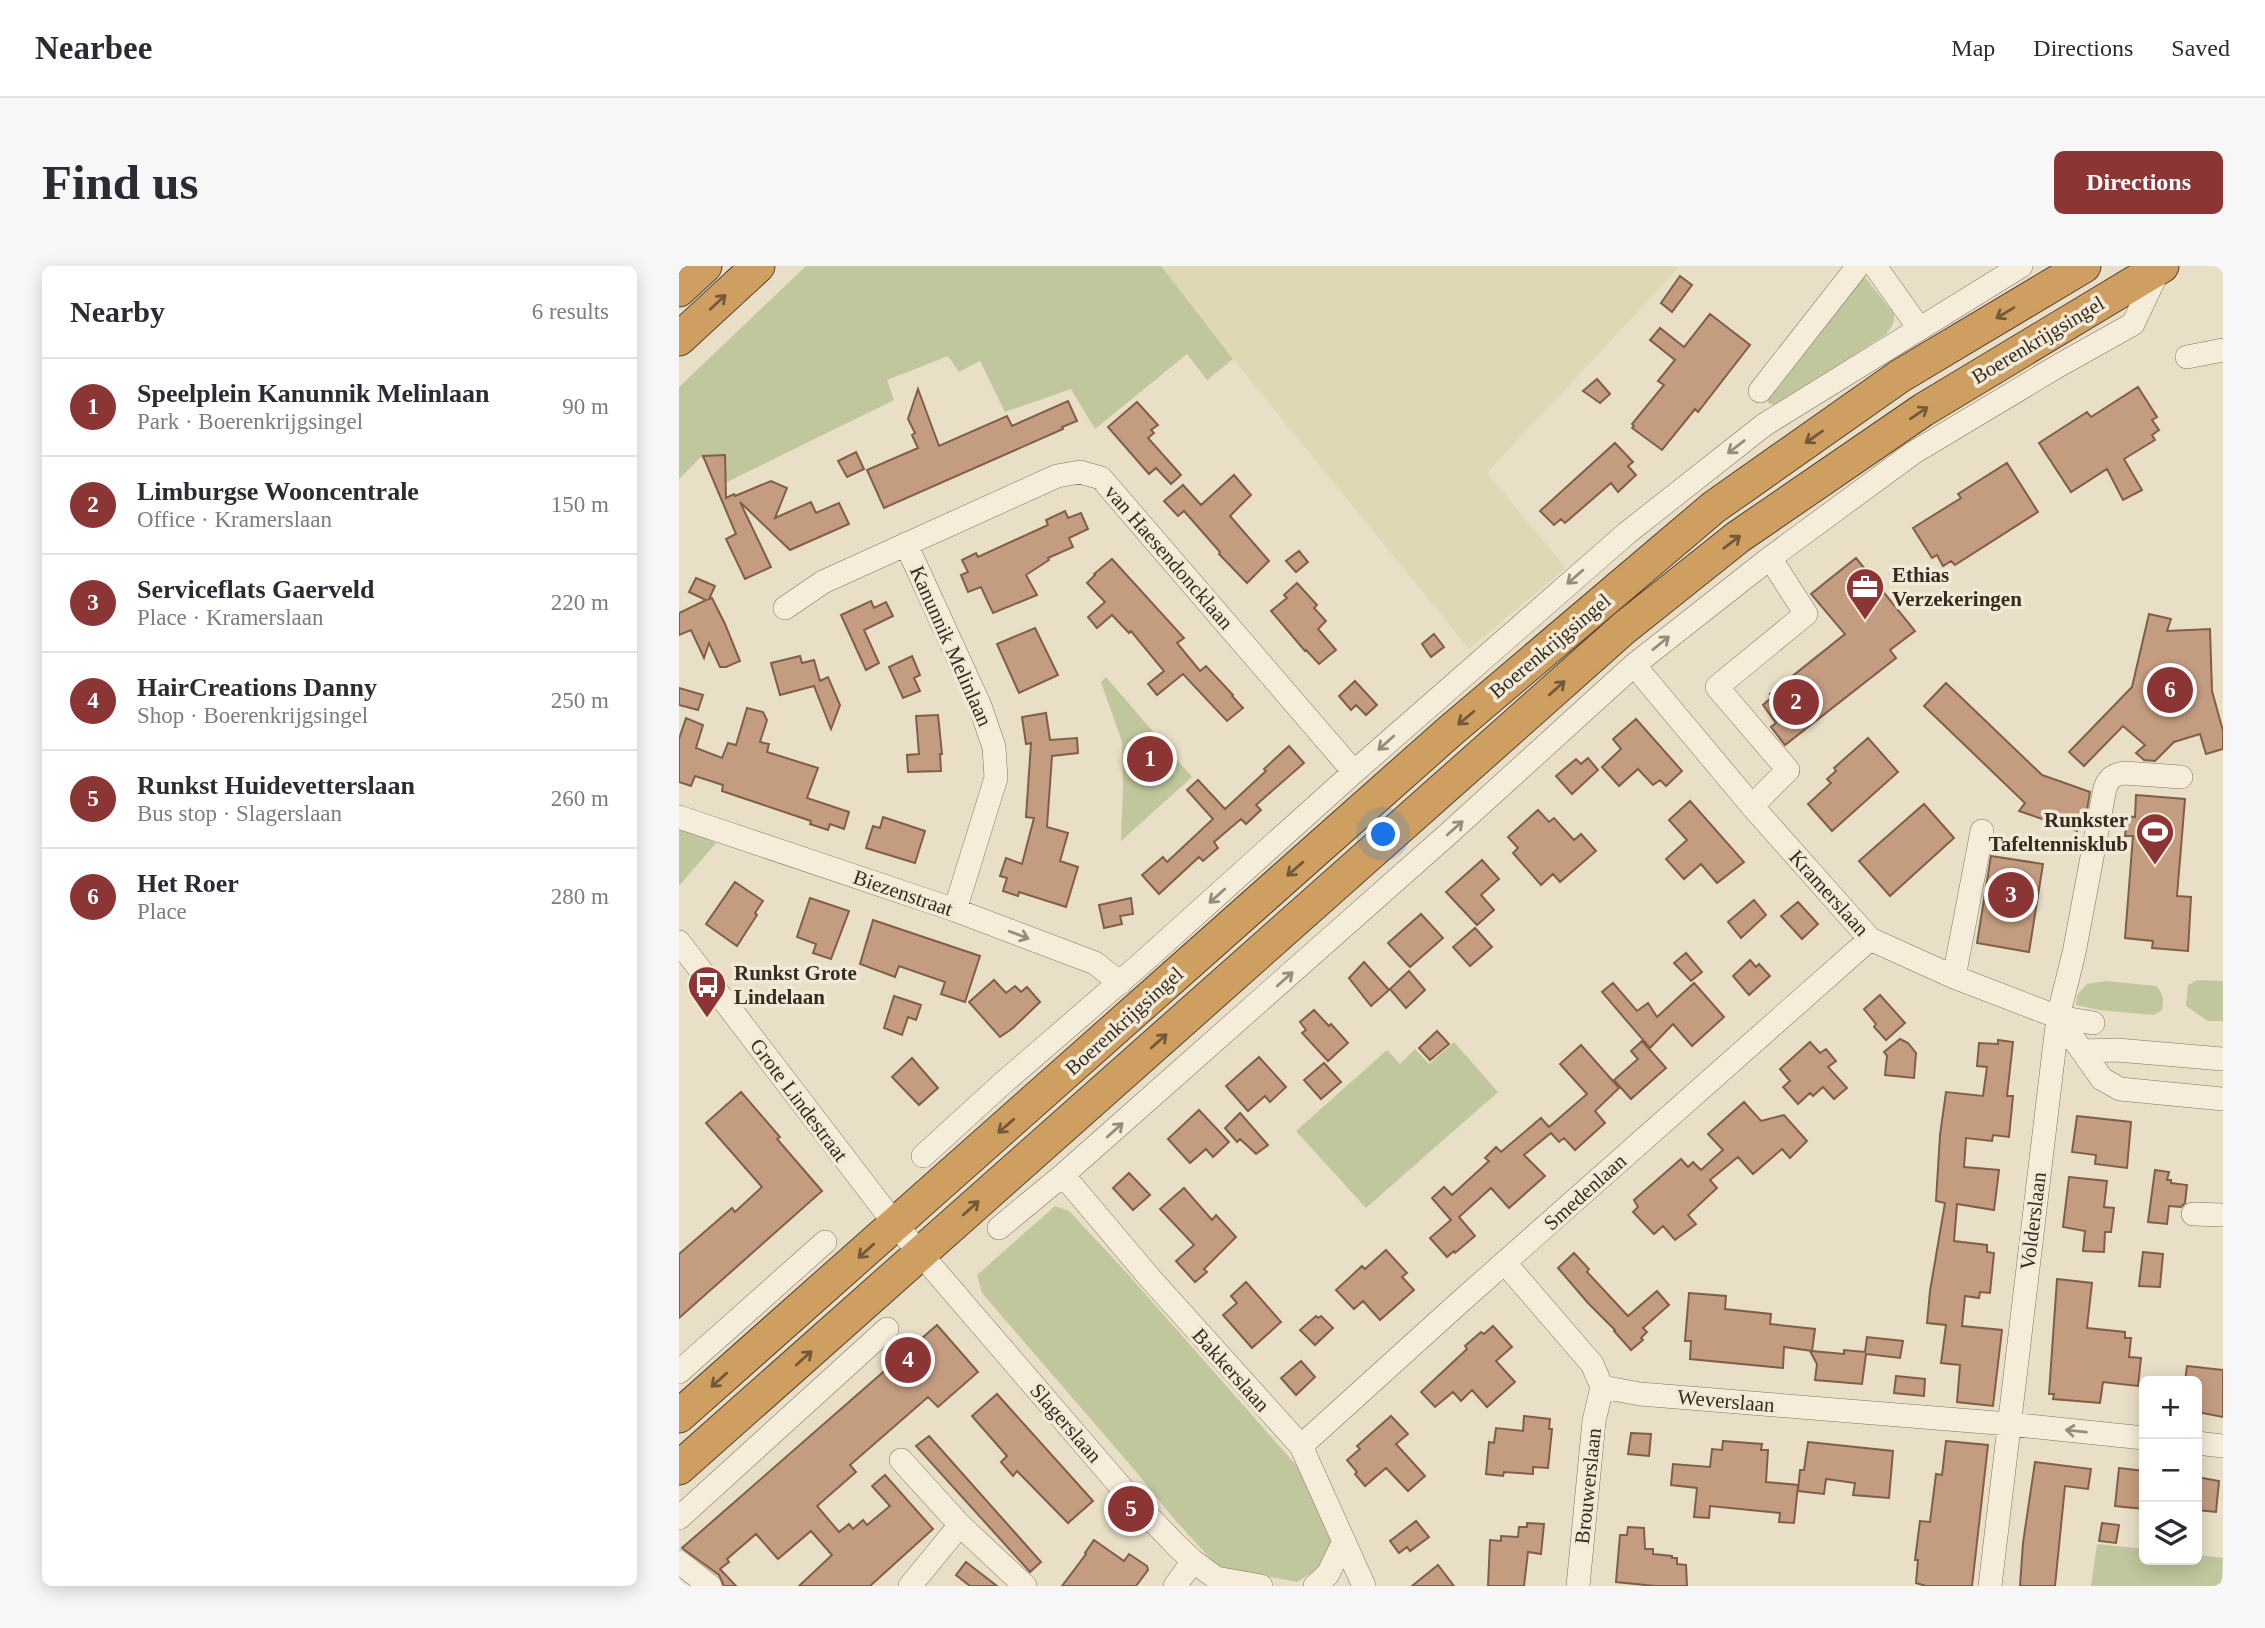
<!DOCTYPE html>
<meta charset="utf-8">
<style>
body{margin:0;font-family:"Times New Roman",serif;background:#f7f7f7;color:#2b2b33}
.controls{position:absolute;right:21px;bottom:21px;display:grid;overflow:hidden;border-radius:10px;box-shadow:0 4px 18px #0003}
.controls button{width:63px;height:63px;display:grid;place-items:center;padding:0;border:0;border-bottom:2px solid #e1e1e2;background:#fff;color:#2b2b33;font:35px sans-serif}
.you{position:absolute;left:705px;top:569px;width:24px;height:24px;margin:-18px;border:5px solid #fff;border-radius:50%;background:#1a73e8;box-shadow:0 0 0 10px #1a73e833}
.badge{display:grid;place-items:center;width:46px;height:46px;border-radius:50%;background:#8c3535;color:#fff;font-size:23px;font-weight:700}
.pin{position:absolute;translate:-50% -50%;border:4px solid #fff;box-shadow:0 2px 7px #0006}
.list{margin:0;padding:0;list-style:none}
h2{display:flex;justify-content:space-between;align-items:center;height:91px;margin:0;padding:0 28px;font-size:30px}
h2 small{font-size:23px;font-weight:400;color:#7c7c81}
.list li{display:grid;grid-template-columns:46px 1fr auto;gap:21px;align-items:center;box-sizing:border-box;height:98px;padding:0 28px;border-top:2px solid #e1e1e2}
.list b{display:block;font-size:26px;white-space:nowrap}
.list p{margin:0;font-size:23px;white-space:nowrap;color:#7c7c81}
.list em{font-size:23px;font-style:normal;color:#7c7c81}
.icon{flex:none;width:38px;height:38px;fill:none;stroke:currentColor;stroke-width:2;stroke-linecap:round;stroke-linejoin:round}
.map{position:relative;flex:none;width:1544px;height:1320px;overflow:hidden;border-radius:10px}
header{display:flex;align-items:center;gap:42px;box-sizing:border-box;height:98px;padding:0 35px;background:#fff;border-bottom:2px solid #e1e1e2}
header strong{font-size:33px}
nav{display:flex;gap:38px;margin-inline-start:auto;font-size:24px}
.intro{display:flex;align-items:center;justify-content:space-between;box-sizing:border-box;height:168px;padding:0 42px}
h1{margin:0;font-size:49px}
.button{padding:18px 32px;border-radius:10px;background:#8c3535;color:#fff;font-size:24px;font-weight:700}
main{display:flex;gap:42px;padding:0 42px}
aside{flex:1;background:#fff;border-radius:10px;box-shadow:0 4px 18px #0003}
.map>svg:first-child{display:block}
</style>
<header>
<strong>Nearbee</strong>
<nav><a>Map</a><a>Directions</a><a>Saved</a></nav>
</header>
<div class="intro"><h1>Find us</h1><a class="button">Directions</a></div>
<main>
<aside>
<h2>Nearby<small>6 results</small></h2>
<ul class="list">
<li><span class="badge">1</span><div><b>Speelplein Kanunnik Melinlaan</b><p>Park · Boerenkrijgsingel</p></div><em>90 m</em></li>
<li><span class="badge">2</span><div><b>Limburgse Wooncentrale</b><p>Office · Kramerslaan</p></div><em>150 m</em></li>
<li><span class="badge">3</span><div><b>Serviceflats Gaerveld</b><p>Place · Kramerslaan</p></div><em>220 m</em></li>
<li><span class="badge">4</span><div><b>HairCreations Danny</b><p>Shop · Boerenkrijgsingel</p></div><em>250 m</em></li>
<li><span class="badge">5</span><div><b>Runkst Huidevetterslaan</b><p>Bus stop · Slagerslaan</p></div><em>260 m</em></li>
<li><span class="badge">6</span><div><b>Het Roer</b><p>Place</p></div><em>280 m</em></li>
</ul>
</aside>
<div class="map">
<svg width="1544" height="1320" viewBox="0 0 1544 1320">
<rect width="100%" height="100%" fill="#e9dfc7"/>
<path fill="#ded8b5" d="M482,0H996L999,3L808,207L887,302L790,383L554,93Z"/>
<path fill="#c1c79c" d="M127,0H482L554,93L528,114L508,88L416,163L392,123L326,146L301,95L280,106L269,90L208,114L215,134L44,218L22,191L0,213V121Z
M1185,10L1215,48C1216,57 1212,62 1207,68L1098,140L1089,137L1088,131Z
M427,411L513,511L442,575L444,522L443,476L422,416Z
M0,560L37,577L0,620Z
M1518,714L1544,715V755H1529L1507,740L1509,719Z
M1427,715L1477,720C1485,728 1485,734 1483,744L1475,749L1420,744L1397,739L1398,729L1408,718Z
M775,776L819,826L687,942L617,865L708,784L721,798L736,783L750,798Z
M376,940L390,945L446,1005L632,1216L654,1272L644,1300L618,1316L539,1301L496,1254L453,1201L303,1027L298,1009Z
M1418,1278L1465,1283V1294H1518V1289L1544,1292L1542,1320H1412Z"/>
<path fill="#c49d81" stroke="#805e47" stroke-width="2" d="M1001,10L1013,19L993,46L982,37Z
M1031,48L1071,79L1019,146L1016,143L983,184L953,162L955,160L953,158L985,119L979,115L996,94L971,74L981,62L1005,81Z
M918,113L931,128L921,137L904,125Z
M1459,121L1478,151L1473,154L1480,164L1473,169L1476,174L1445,193L1463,224L1444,234L1428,203L1392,226L1360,177L1408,146L1412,151Z
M239,123L260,180L328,150L333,160L389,135L398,155L383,161L384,163L205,242L188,204L239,182L233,169L236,167L229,153Z
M458,136L479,159L472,164L475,167L469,172L502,209L492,218L477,202L470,208L429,161Z
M936,177L954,196L949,200L957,209L939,226L932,217L886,257L882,253L875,259L861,245Z
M177,186L185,203L168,211L159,195Z
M46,189L47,232L55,228L56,230L92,215L108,222L96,252L132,236L137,247L160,237L170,258L111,284L61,236L92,301L66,313L47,273L57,268L24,190Z
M1328,197L1359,246L1276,299L1272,295L1264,300L1258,289L1253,292L1234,262L1282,232L1279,228Z
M555,209L572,229L551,250L590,295L568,317L540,288L541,286L505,245L499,250L485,235L504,219L522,239Z
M386,245L389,252L402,247L409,263L390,272L394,281L369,292L370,294L347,309L358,329L314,347L302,321L289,326L282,309L289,306L283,294L297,287L299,291L369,259L367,254Z
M620,285L629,296L617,306L607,295Z
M1177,292L1236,365L1211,384L1217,392L1106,479L1092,461L1097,457L1084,439L1093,431L1091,428L1166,368L1132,328Z
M433,293L505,372L498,377L521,405L527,400L554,429L553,430L564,442L548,455L504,408L478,429L469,418L485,405L452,365L450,367L433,349L418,362L409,351L426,336L408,317L416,309L415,308Z
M17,312L36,320L30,333L33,332L46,358L61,395L47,401H41L30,377L25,392L12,364L0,369V347L27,334L10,326Z
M618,317L638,339L635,342L647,355L639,363L657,384L640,398L627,384L626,385L592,345L608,332L605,329Z
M192,335L195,342L207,336L214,350L185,364L200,397L187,404L162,349Z
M1470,348L1492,353L1488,365L1531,363L1533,425L1544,465V483L1527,488L1521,468L1495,476L1476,495L1465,494L1457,487L1466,479L1444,460L1405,500L1390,486L1453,421Z
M356,362L379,409L340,427L318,378Z
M755,368L765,381L752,391L743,378Z
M121,390L123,397L135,394L141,415L149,411L161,439L152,463L135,420L101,429L92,397Z
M233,390L241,409L235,412L241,425L224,432L210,401Z
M676,415L698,439L687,449L677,439L672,444L660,430Z
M1267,417L1363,509L1411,526L1408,544L1398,565L1340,545L1346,537L1245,440Z
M0,422L24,429L19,444L0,439Z
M68,442L84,446L88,454L81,476L90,478L88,486L139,502L128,532L170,546L165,563L151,558L149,564L131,558L132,555L43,525L44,519L16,510L12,520L0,516V473L7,452L24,459L17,482L43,492L49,477L57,479Z
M367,447L371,474L398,472L399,487L373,490L368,561L389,567L381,595L399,601L387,641L340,626L339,630L324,625L328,612L321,610L327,592L343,598L355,552L347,551L352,477L347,478L343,451Z
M259,449L263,488H261L262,505L229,506L228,489L240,488L237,450Z
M957,453L1003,505L987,520L981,514L974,519L959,503L940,520L923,501L942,483L934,473Z
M1189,472L1219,506L1153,565L1129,538L1152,517L1148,513L1157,505L1155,502Z
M610,480L625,497L577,539L582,544L567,558L562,553L535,576L539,582L524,595L520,591L480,628L463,609L484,591L488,596L534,553L508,524L519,514L546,543L587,505L585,503Z
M909,492L919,504L893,528L877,510L897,493L902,498Z
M1457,529L1506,533L1498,630L1512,631L1509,685L1473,682L1474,675L1446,672L1454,570H1446L1448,550L1456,551Z
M1011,535L1065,596L1038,617L1022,598L1005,613L987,593L1008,574L990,554Z
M1245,538L1275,572L1211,630L1180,595Z
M859,544L870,556L875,552L895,574L902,568L917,585L881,616L874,608L862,619L834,587L839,582L829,571Z
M204,551L246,565L236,597L187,582L194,560L201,562Z
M1312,590L1364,598L1350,686L1298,677Z
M803,594L820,613L802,629L815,644L798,659L767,626Z
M56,616L84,635L76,647L78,649L58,680L27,658Z
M131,632L170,645L152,693L134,687L137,678L118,671Z
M452,632L454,648L441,650L443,658L425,662L420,639Z
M1075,634L1087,649L1062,672L1049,656Z
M1119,636L1139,658L1123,673L1102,650Z
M742,648L764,672L731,701L709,677Z
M194,654L301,690L286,736L262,728L266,716L220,700L216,711L181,698Z
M796,662L813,681L791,700L774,681Z
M1007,687L1023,706L1012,715L995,697Z
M1071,694L1077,701L1080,698L1091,710L1070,729L1054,710Z
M685,696L710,724L692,740L670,712Z
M730,705L746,724L727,742L711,723Z
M315,714L327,727L336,720L342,726L348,721L361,736L334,762L321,771L290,736Z
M934,717L958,745L969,737L978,751L1015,717L1045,751L1013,780L994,758L971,782L923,726Z
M1201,729L1226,757L1207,774L1195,761L1197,758L1185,743Z
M215,730L242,739L237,754L229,751L223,769L205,762Z
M635,744L650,760L652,758L669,777L649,795L623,767L627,764L621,756Z
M758,765L770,778L751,794L740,782Z
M1221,773L1229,777L1237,787L1235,812L1206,809L1208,790L1205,786Z
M1319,774L1334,776L1328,830H1334L1330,871L1314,869L1313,875L1287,872L1285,901L1320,904L1315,944L1278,938L1275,975L1308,979V986L1315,987L1311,1027L1301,1026L1300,1032L1286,1030L1283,1060L1323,1064L1314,1140L1278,1136L1281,1099L1262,1097L1267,1059L1248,1057L1251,1025L1266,937L1257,935L1261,869L1267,826L1304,830L1308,801L1298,800L1300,777L1319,778Z
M963,775L987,802L952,833L935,814L959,793L952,785Z
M1131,776L1141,787L1147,783L1157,795L1149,801L1168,822L1155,833L1144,821L1134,830L1131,827L1119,838L1104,821L1111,815L1101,803Z
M902,779L940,822L916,845L926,857L896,884L885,872L880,876L872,867L845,889L866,910L830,942L812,922L780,951L796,970L776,987L775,985L768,991L751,972L772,954L753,932L765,921L773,929L810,895L806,892L817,881L822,886L862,852L870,861L908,828L881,798Z
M580,791L607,821L591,836L586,830L569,845L547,820Z
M233,792L259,822L240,839L213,811Z
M645,797L662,816L642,833L625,814Z
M62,826L101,871L98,873L143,925L0,1052V988L53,942L56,946L83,921L27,857Z
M1065,836L1082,855L1105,849L1128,875L1111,892L1103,883L1074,908L1059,891L1031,914L1038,922L1009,949L1017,958L996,974L984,960L975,968L954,946L959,941L955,934L1002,893L1009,901L1014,896L1022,904L1044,884L1029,868Z
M520,844L550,876L534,891L527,883L511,897L489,873Z
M561,847L589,879L577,888L561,873L558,876L546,862Z
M1398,850L1452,856L1448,902L1416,898L1417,889L1393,886Z
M1476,904L1490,906L1488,914H1492V917L1508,919L1506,937L1502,941L1490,940L1488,958L1469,956Z
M450,907L471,929L454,944L434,922Z
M1390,911L1428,915L1425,941L1435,942L1432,966H1426L1425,986L1404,985L1406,965L1384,961Z
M505,922L533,954L537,949L557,971L525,1003L528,1006L516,1016L497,995L515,979L481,943Z
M707,984L728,1007L723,1011L735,1024L701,1054L684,1035L675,1043L657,1024L683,1000L686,1003Z
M1464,986L1484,988L1481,1021L1460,1020Z
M895,987L910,1003L908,1006L949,1050L978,1025L990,1039L964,1062L968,1066L962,1072L964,1074L952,1084L935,1065L936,1064L909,1037L879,1002Z
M1378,1013L1413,1017L1408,1062L1446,1066V1072H1452L1450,1091L1462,1092L1459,1120L1424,1116L1421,1137L1374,1133L1375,1128H1370Z
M567,1016L602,1056L573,1082L544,1049L558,1037L552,1030Z
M1010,1027L1047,1030L1046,1043L1092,1048L1091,1058L1136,1063L1133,1085L1165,1088V1084L1186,1086L1188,1071L1224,1075L1221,1092L1187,1088L1183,1118L1136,1114L1138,1098L1131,1085H1133L1105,1081L1104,1102L1011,1093L1012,1075H1006Z
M637,1050L639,1052L642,1050L654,1062L636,1079L621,1064Z
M258,1059L299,1106L259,1141L249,1131L171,1199L177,1206L138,1240L160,1266L170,1258L174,1263L184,1254L188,1259L211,1240L193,1220L206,1209L254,1263L191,1320H120L153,1289L132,1265L99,1293L77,1268L48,1293L50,1296L41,1303L57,1320H45L40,1309L3,1282Z
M814,1060L833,1081L817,1095L836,1116L808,1141L793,1124L782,1135L774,1126L756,1141L742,1126L788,1083L786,1080L802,1066L805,1068Z
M622,1095L636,1111L617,1129L602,1112Z
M1508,1100L1544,1104V1151L1518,1146V1115H1506Z
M1217,1110L1246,1113L1245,1130L1215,1127Z
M318,1128L414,1235L389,1257L338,1205L334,1210L322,1196L328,1190L293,1150Z
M712,1150L729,1168L717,1178L746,1210L729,1225L707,1202L686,1220L676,1208L678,1206L668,1194L681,1183L678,1180Z
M845,1150L871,1153L870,1163H873L869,1202L854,1201V1208L825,1206L824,1210L807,1208L810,1176L815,1177L817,1162L844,1165Z
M952,1167L972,1168L970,1190L949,1188Z
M250,1170L362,1296L351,1306L237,1180Z
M1044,1175L1083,1178L1082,1184H1089L1087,1216L1119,1219L1115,1257L1100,1256L1101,1247L1031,1240L1030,1252L1015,1251L1018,1222L992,1219L994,1198L1031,1201L1033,1183L1043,1184Z
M1267,1175L1309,1179L1293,1320H1247L1237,1317L1239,1294H1236L1241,1255L1251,1256L1257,1208L1263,1209Z
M1129,1176L1214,1185L1210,1232L1174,1229L1176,1217L1147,1213L1145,1228L1119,1225L1121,1204H1125Z
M1356,1196L1412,1203L1409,1223L1386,1220L1376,1320H1341L1344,1277Z
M1440,1202L1465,1205V1243L1436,1240Z
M1518,1211L1540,1215L1537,1246L1518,1244Z
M737,1255L750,1271L731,1285L728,1281L720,1287L711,1275Z
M848,1257L865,1258L862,1288L849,1286L845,1320H809L811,1274L822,1275V1270L839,1271L840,1261H848Z
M1423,1257L1440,1259L1437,1277L1420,1275Z
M949,1261L965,1262L966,1283H974V1288L993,1290V1292H998V1298L1007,1299L1008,1320H976L937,1316L941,1269H948Z
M415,1274L445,1295L450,1288L468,1300L469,1304L457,1320H383L407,1288L406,1287Z
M287,1296L318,1320H291L277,1309Z
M759,1299L775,1320H733Z"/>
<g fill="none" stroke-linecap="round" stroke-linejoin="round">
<g stroke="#83725e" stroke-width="24">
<path id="minor" d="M1196,0L1240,62
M1508,91L1544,84
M1081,125L1179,0
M227,278L301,440L315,481L317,512L276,644
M106,342L144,316L378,210L401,206L422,212L675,506
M955,399L1073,540L1191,673L1275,711L1379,751L1414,757
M1073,540L1109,504L1038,421L1127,348L1091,292
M0,551L276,644L416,697L441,717
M0,676L216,958L448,1228L499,1281L514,1295L537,1312L582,1320
M1275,711L1303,565
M1379,751L1423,813L1441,823L1544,833
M1403,785L1438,784L1544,793
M244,890L324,817L464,696L675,506L948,267L1085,159L1342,0
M384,909L470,1011L622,1180L685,1320
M1514,948L1544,949
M320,962L384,909L768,569L955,399L1091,292L1234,187L1379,100L1454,58L1481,1
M826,997L913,1098L923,1121L961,1128L1330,1158L1465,1172
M0,1106L146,976
M1518,1177L1544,1180
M622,1180L781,1036L1191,673
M222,1194L281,1259L346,1320
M0,1252L208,1063
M0,1296L31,1320
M231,1320L281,1259
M496,1320L514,1295
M636,1320L649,1308L665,1275
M899,1320L915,1155L923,1121
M1311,1320L1379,751L1395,687L1426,522C1430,512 1434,509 1445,507L1502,511"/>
</g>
<g stroke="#524132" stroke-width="35">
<path id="highway" d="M0,24L26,0
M0,73L79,0
M0,1150L770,466L1035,241L1221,110L1405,0
M0,1202L945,362L1059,271L1244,144L1483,0"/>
</g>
<use href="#minor" stroke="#f5edd9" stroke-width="23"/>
<use href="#highway" stroke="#cf9f61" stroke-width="33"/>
</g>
<defs><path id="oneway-shaft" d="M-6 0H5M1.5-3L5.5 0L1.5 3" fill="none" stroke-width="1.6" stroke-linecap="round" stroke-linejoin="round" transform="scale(1.75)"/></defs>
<g stroke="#73593a">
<use href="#oneway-shaft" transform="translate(39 36) rotate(-43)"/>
<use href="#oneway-shaft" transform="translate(1326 47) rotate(149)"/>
<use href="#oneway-shaft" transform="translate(1240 147) rotate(-34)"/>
<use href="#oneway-shaft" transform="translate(1135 171) rotate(145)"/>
<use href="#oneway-shaft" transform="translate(1053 276) rotate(-38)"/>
<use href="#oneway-shaft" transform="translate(878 422) rotate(-42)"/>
<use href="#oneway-shaft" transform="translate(787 452) rotate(140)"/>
<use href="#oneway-shaft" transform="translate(616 603) rotate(139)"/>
<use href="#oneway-shaft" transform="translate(480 775) rotate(-42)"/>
<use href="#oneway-shaft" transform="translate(327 860) rotate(139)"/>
<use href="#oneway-shaft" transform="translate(292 942) rotate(-42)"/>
<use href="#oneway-shaft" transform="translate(187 985) rotate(138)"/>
<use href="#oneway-shaft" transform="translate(125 1092) rotate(-42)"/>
<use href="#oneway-shaft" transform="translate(40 1114) rotate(138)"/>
</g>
<g stroke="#958c7c">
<use href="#oneway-shaft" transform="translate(1057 181) rotate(142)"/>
<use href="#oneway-shaft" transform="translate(896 311) rotate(139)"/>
<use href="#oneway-shaft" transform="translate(982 377) rotate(-39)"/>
<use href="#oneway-shaft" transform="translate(707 477) rotate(138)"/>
<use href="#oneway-shaft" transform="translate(776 562) rotate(-42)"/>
<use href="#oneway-shaft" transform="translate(538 630) rotate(138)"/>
<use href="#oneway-shaft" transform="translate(340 669) rotate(21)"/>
<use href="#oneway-shaft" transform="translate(606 713) rotate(-42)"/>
<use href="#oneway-shaft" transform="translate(436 864) rotate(-42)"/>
<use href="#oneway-shaft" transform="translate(1397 1165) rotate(-174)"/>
</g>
<defs>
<g id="office-pin" transform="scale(2.0125)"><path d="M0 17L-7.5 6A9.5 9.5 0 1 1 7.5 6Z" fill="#8c3535" stroke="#f2ead6"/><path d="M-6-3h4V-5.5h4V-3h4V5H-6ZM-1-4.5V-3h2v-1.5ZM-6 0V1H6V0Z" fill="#fff"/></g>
<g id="stadium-pin" transform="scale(2.0125)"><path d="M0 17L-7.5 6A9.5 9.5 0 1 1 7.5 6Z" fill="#8c3535" stroke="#f2ead6"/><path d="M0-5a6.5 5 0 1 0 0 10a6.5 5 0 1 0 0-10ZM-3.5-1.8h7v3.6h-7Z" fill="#fff"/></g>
<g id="bus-pin" transform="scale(2.0125)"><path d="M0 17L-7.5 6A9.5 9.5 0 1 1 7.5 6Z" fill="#8c3535" stroke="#f2ead6"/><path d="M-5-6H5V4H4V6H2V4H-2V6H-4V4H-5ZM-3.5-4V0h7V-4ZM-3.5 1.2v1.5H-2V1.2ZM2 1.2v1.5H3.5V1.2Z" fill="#fff"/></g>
</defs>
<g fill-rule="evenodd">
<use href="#office-pin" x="1186" y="321"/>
<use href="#stadium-pin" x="1476" y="566"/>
<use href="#bus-pin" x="28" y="719"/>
</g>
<g text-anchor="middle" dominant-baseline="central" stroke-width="7" stroke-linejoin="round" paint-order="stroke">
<g font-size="21" fill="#352b20" stroke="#f2ead6">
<text transform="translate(1359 74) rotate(-31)">Boerenkrijgsingel</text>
<text transform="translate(490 291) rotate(49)">van Haesendoncklaan</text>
<text transform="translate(272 380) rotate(66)">Kanunnik Melinlaan</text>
<text transform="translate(871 380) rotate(-40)">Boerenkrijgsingel</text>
<text transform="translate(224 627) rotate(19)">Biezenstraat</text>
<text transform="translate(1150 627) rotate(48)">Kramerslaan</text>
<text transform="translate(445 755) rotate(-42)">Boerenkrijgsingel</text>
<text transform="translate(120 834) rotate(53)">Grote Lindestraat</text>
<text transform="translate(906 926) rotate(-42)">Smedenlaan</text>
<text transform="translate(1354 955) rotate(-83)">Volderslaan</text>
<text transform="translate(552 1104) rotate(48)">Bakkerslaan</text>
<text transform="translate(1047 1135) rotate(5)">Weverslaan</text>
<text transform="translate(387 1157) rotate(49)">Slagerslaan</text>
<text transform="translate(909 1220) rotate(-84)">Brouwerslaan</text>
</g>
<g font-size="21" font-weight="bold" fill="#352b20" stroke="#f2ead6" text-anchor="start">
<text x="1213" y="309">Ethias<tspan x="1213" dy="24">Verzekeringen</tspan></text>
<text x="1449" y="554" text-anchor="end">Runkster<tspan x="1449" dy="24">Tafeltennisklub</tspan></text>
<text x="55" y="707">Runkst Grote<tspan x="55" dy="24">Lindelaan</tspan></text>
</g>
</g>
</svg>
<div class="controls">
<button>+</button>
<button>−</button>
<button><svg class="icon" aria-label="layers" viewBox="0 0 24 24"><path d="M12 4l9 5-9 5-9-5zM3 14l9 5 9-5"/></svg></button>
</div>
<div class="you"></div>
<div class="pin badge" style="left:471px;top:493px">1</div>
<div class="pin badge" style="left:1117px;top:436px">2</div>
<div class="pin badge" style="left:1332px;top:629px">3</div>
<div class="pin badge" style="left:229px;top:1094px">4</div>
<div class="pin badge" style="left:452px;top:1243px">5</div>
<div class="pin badge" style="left:1491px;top:424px">6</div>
</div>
</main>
